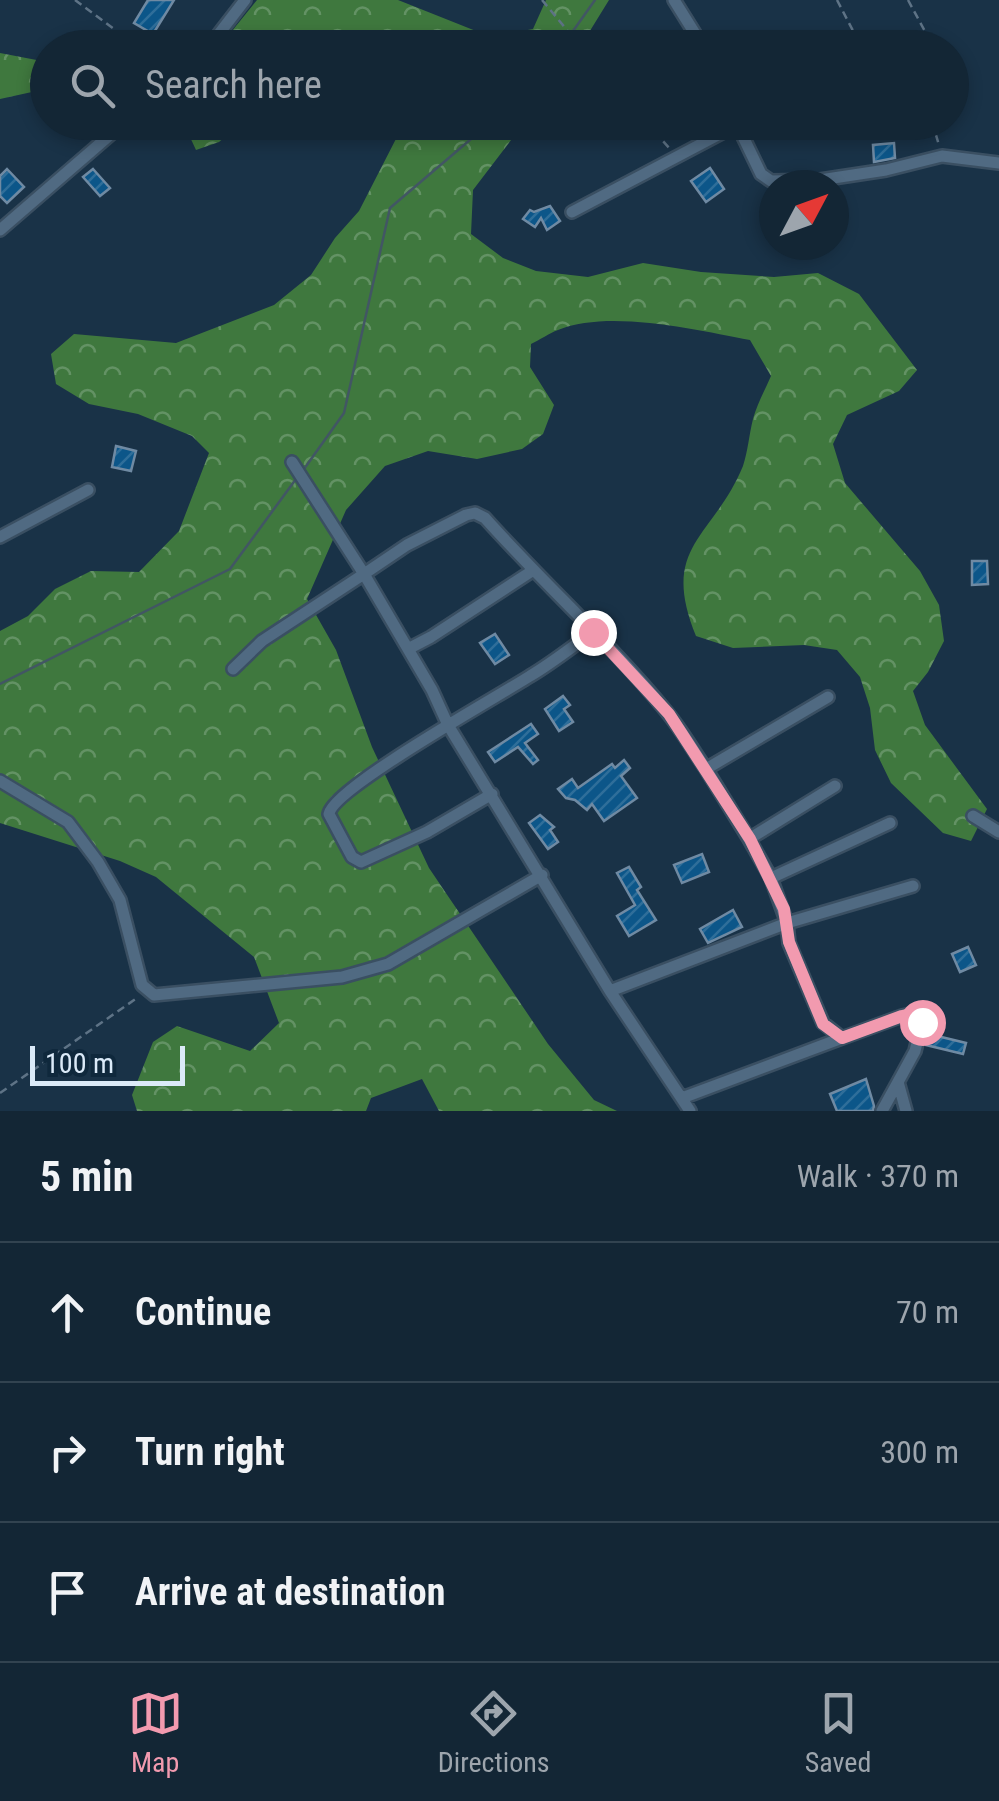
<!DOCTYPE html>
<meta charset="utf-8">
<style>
body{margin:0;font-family:"Roboto Condensed",sans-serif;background:#203241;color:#f1f3f6}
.compass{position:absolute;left:759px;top:170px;width:90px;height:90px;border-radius:50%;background:#132635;box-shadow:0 5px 15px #0003;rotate:49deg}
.scale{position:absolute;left:30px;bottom:25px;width:155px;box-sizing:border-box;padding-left:10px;border:5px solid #dbeaf8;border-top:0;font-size:28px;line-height:35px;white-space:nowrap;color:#dbeaf8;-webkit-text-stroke:8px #0f283c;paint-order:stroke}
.stop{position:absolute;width:30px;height:30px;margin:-22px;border:8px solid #f29aaf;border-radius:50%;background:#fff}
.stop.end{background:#f29aaf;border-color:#fff;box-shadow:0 2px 10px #0008}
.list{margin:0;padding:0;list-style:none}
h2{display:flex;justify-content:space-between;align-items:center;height:130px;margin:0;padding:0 40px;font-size:42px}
h2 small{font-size:32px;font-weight:400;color:#9da5ad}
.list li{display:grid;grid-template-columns:65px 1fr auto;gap:30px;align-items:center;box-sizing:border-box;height:140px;padding:0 40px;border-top:2px solid #324350}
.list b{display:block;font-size:38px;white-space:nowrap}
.list em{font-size:32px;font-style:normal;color:#9da5ad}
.icon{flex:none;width:55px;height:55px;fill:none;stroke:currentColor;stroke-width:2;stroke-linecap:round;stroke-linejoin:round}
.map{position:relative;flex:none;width:999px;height:1111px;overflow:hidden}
.search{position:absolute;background:#132635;box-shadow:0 5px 15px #0003;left:30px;right:30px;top:30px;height:110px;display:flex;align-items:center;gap:25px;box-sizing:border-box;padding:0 35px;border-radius:55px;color:#9da5ad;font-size:38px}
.sheet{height:550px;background:#132635}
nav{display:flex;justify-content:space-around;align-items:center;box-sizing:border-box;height:140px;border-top:2px solid #324350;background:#132635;font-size:28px;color:#9da5ad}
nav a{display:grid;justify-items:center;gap:5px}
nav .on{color:#f29aaf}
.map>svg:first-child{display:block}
</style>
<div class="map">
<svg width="999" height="1111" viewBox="0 0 999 1111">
<defs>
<pattern id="forest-crowns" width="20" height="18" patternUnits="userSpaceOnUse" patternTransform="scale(2.5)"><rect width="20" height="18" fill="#3f783e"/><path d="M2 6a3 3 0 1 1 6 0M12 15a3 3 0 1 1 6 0" fill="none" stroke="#639264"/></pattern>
<pattern id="building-hatch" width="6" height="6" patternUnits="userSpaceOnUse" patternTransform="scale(2.5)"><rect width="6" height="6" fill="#0c5689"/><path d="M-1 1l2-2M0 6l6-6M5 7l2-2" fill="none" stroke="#2f6e9a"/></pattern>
</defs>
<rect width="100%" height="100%" fill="#193247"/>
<path fill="url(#forest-crowns)" d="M257,0H398L491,37L533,29L546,0H609L580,47L420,48L411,43L394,48L219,47Z
M0,53L47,62V79L41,90L0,99Z
M183,122H241V123L219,142L196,150Z
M410,123H524L473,190L471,234L503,258L536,271L588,277L643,263L701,272L774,277L818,273L859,294L917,370L899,391L847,415L833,444L845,483L920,571L939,605L944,641L928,672L913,691L925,725L987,809L971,841L943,833L891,783L875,750L870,708L860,677L837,650L804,645L733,648L696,636C659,545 713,539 743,466C748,451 749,435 753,419C757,404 765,390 771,376L750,340C697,330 609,309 558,330C549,333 540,340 531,344L530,367L554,405L543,434L522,449L477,459L428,451L385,466L346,510L307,599L336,650L372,747L429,868L548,1044L594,1100L617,1111H439L422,1079L371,1098L366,1111H137L132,1095L153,1042L177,1026L250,1051L279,1023L254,957L156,877L120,861L0,823V631L28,616L55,589L91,571L139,572L179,531L209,453L192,436L138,414L89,404L56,384L51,354L74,334L176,343L274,305L311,275L335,238L359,211L399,133Z"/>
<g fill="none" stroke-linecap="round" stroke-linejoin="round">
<path stroke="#425664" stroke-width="2.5" d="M561,48L595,0
M304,469L344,413L390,208L491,122
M0,684L230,569L296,479"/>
</g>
<path fill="url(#building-hatch)" stroke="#6f8aa3" stroke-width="2.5" d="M148,0H174L153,34L134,23Z
M894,143L895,158L874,162L873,145Z
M710,168L724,189L706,202L691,181Z
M7,169L24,187L7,203L0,196V176Z
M93,169L110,188L100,196L83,177Z
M550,206L560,221L547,230L541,218L535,227L523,219L530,210L534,212Z
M116,446L136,451L131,471L112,467Z
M972,561H987L988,584L972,585Z
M495,634L509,655L495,664L480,643Z
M563,696L570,705L564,709L573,722L559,731L545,709Z
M531,724L538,734L525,743L538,760L533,764L518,747L495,762L488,752Z
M624,760L630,768L621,776L637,798L604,821L592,804L587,810L575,800L566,798L558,789L572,779L578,788L612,764L615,768Z
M540,815L554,827L550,830L558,842L548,849L529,823Z
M702,854L709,872L682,883L674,865Z
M629,867L641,887L637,890L656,920L629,936L617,916L635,905L617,873Z
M733,910L742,927L708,943L700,929Z
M968,947L976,965L960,972L952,954Z
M929,1034L966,1043L963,1054L926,1045Z
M866,1079L874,1106L873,1111H837L830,1094Z"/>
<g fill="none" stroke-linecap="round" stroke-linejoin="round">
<g stroke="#3a4f62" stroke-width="16">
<path id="minor" d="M674,0L704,48
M208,48L245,0
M736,122L761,174L771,181L820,180L886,170L942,156L999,163
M572,212L737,125
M0,230L125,122
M0,537L88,490
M408,649L431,637L532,571
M233,669L262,641L364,574L292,462
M0,781L68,822L98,862L120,900L142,985L154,995L342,977L388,964L542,875
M492,794L427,832L361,862L352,857L329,814C333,788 499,696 530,676C552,663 572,647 593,632
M973,816L999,832
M749,839L706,769L828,697
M771,878L749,839L835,786
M610,991L787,923L771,878L890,823
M682,1098L842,1038
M690,1111L610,991L448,725L432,690L364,574L407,545L466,515L475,513L485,518C544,584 610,643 666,711C681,729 693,750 706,769
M882,1111L898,1082
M906,1111L898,1082L915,1051L922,1022L911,1014L902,1016L842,1038L823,1023L789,943L787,923L913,886"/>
</g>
<path stroke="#5e7386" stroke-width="2.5" stroke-dasharray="8 5" stroke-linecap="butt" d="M75,0L130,41L132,48
M542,0L582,48
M837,0L862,48
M908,0L934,48
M646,122L670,149
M932,122L939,145
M887,129L889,122
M0,1093L137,998"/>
<use href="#minor" stroke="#506a82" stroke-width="11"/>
</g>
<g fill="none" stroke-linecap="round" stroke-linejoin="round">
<path stroke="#f29aaf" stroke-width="12" d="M593,632L669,714L750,839L784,909L789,942L823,1024L842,1038L902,1016L911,1014L922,1022"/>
</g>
</svg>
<svg class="compass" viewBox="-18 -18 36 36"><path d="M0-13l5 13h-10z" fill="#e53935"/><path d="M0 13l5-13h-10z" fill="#9da5ad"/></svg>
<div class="scale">100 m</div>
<div class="stop" style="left:922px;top:1022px"></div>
<div class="stop end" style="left:593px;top:632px"></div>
<div class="search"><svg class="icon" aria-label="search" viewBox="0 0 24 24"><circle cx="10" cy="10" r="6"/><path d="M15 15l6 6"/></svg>Search here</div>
</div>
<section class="sheet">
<h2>5 min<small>Walk · 370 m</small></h2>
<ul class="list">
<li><svg class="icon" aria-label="ahead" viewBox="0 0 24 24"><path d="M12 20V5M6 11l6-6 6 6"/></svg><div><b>Continue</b></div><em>70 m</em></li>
<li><svg class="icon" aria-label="right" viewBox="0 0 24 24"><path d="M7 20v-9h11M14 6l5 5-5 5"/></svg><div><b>Turn right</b></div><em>300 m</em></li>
<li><svg class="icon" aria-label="arrive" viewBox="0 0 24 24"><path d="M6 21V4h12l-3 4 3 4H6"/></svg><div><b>Arrive at destination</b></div></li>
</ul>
</section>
<nav>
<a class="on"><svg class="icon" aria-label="map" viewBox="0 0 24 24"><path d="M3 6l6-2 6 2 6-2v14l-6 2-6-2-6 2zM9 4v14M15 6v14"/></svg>Map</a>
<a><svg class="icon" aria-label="directions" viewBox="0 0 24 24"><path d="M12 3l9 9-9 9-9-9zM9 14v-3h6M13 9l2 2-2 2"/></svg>Directions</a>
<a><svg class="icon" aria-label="saved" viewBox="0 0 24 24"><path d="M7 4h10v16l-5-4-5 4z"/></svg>Saved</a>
</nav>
